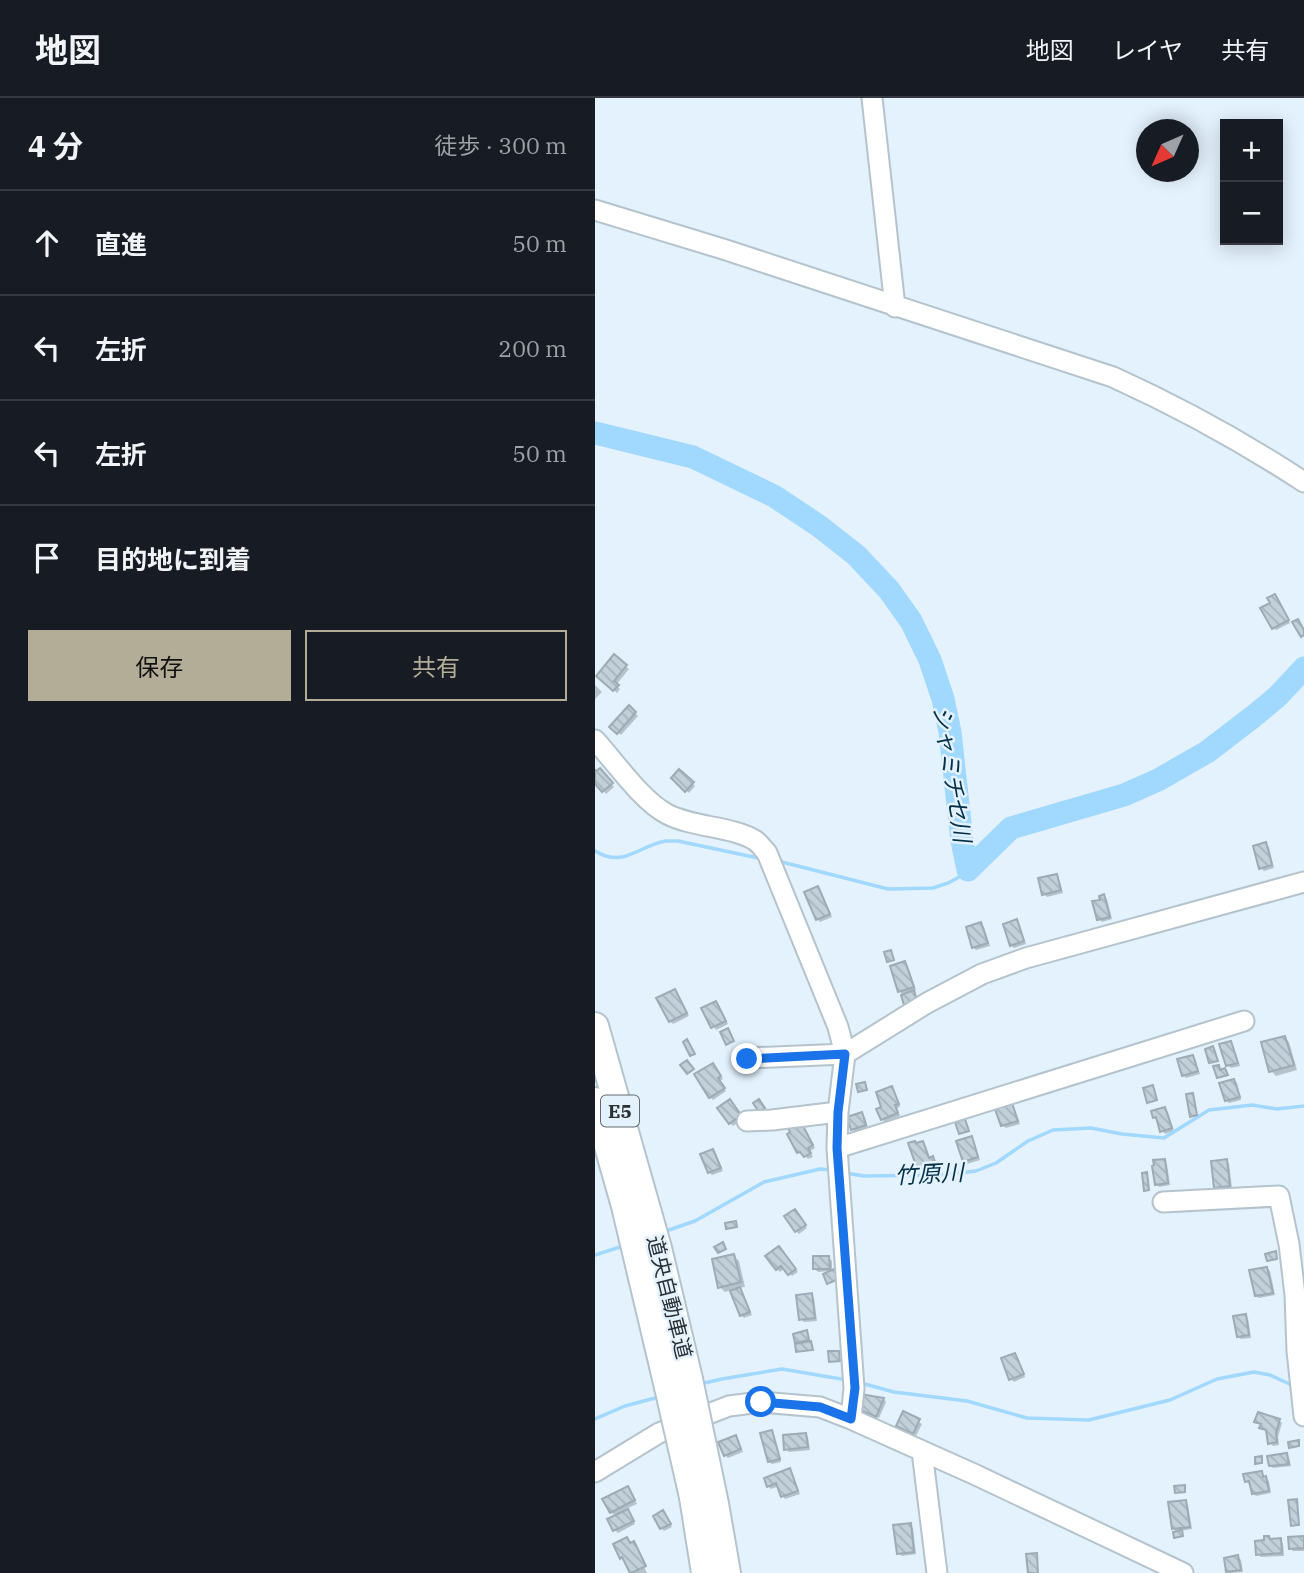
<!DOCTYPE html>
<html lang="ja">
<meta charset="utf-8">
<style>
body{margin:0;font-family:"IBM Plex Serif","Noto Sans JP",serif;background:#242831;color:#f1f3f6}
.controls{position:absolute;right:21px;top:21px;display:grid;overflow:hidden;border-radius:0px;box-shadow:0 4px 18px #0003}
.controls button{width:63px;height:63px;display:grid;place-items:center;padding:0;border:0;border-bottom:2px solid #363941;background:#171b24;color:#f1f3f6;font:35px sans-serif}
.compass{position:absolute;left:541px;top:21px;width:63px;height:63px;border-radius:50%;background:#171b24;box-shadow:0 4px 18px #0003;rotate:225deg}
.stop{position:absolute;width:21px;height:21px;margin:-16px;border:5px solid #1a73e8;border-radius:50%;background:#fff}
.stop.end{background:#1a73e8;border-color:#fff;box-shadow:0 2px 7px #0008}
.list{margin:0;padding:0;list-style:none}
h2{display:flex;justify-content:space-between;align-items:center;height:91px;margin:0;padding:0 28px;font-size:30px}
h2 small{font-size:23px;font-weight:400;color:#9ea1a6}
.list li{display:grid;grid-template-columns:46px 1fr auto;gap:21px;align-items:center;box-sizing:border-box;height:105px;padding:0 28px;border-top:2px solid #363941}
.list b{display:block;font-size:26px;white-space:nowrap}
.list em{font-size:23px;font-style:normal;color:#9ea1a6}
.actions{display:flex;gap:14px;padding:21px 28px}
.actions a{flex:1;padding:16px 0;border:2px solid #b3ac97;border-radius:0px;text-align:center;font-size:24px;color:#b3ac97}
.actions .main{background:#b3ac97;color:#111}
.icon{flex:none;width:38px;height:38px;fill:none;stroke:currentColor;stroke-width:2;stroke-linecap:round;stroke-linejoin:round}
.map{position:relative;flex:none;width:709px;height:1475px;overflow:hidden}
header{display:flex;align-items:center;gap:42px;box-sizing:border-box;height:98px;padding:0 35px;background:#171b24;border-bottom:2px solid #363941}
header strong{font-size:33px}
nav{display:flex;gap:38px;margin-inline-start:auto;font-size:24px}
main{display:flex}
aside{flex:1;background:#171b24}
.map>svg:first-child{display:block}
</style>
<header>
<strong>地図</strong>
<nav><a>地図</a><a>レイヤ</a><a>共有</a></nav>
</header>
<main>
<aside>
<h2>4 分<small>徒歩 · 300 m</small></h2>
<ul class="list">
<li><svg class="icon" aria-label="ahead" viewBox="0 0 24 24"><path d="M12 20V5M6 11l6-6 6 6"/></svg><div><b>直進</b></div><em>50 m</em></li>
<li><svg class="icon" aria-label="left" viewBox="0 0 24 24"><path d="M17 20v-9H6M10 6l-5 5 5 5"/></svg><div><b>左折</b></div><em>200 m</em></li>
<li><svg class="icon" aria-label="left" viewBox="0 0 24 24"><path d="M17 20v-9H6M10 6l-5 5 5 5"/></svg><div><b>左折</b></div><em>50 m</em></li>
<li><svg class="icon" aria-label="arrive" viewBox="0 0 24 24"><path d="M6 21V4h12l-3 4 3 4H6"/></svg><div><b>目的地に到着</b></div></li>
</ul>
<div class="actions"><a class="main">保存</a><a>共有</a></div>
</aside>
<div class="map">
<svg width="709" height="1475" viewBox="0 0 709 1475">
<defs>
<pattern id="building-back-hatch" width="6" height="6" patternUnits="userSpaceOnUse" patternTransform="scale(1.75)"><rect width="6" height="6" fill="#c2d0da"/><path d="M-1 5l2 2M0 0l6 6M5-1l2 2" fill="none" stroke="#a7b3bc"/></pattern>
</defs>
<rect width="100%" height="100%" fill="#e4f2fd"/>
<path fill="#0003" d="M682,501L695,525L681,532L678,530Z
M19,559L34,571L21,587L25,591L22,595L3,578Z
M0,587L7,594L0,601Z
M34,610L43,618L26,637L17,629Z
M5,672L19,689L11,696L0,683V674Z
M85,673L100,688L94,695L78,680Z
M671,746L674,749L679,770L669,773L666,770Z
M461,778L464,781L468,795L452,799L449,796Z
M223,790L226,793L237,819L225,824L222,821Z
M509,798L512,801L517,821L507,824L504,821Z
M421,823L424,826L431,846L419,850L416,847Z
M386,826L389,829L395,848L381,852L378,849Z
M310,865L313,868L321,892L317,893L312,907L305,893Z
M80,893L94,918L78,926L75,923Z
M121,905L133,926L121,932L108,911Z
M689,939L694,944L702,972L681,978L676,973Z
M635,945L638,948L645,968L636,970L633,967Z
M597,959L600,961L605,976L591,980L588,977Z
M121,970L128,981L125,983L131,993L118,1002L115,999Z
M639,983L642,985L646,1002L634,1005L631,1002Z
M296,991L299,993L305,1009L302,1010L305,1018L290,1024L287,1021L288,1010Z
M416,1007L419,1010L425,1026L411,1030L408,1028L403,1012Z
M125,1011L148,1021L138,1028Z
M570,1011L573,1014L579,1033L570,1036L559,1019Z
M267,1016L270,1019L273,1030L260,1034L258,1031Z
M209,1031L220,1050L215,1053L218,1059L213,1061L209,1056L207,1057L204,1054Z
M376,1040L379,1043L385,1062L372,1066L369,1063Z
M328,1045L331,1048L335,1061L338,1060L341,1063L343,1070L328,1075L325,1072L321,1047Z
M118,1053L121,1056L128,1073L117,1077L114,1074Z
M569,1063L572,1066L575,1087L564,1089L562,1086Z
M631,1063L634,1066L637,1090L624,1092L621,1089Z
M202,1116L212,1130L204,1136L201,1133Z
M186,1153L203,1174L197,1178L190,1170L185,1174L182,1171Z
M139,1158L144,1163L150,1189L143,1190L147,1194L157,1217L149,1220L146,1217L136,1192L130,1194L125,1189Z
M234,1160L237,1163V1173L223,1174L220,1171Z
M672,1170L675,1173L680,1197L664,1200L661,1198Z
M216,1197L219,1200L222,1223L209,1224L206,1221Z
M650,1217L653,1220L656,1240L646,1241L643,1239Z
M420,1257L423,1260L430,1279L419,1284L416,1281Z
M267,1298L289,1301L291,1304L284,1320L268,1314L265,1310Z
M308,1315L327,1326L321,1338L306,1330Z
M661,1323H684L687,1325L683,1339L684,1347L678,1348L675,1345L673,1334L669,1332L666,1330L667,1327Z
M176,1334L179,1337L186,1364L177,1366L174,1363Z
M210,1336L213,1339L215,1352L194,1354L191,1351Z
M140,1339L143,1342L148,1354L133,1360L130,1357Z
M691,1357L694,1360L696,1368L678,1370L675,1367Z
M194,1372L197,1375L205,1396L190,1401L188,1398L184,1388L176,1391L173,1388Z
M667,1375L674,1383L676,1395L661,1398L658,1395L657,1386H654L651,1383Z
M33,1390L42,1406L31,1411L35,1416L40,1426L23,1435L20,1432L21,1419L16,1414Z
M590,1404L593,1407L597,1431L585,1433L588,1439L581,1440L583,1435L578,1430Z
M68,1414L77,1429L69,1433L66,1430Z
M315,1427L318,1430L321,1456L307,1458L304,1455Z
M709,1440V1453H698L695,1450Z
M32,1442L36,1447L38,1446L52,1475H37L30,1462L29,1463L26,1460Z
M685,1442L688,1445L689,1458L666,1459L663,1456L671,1443Z
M643,1459L646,1462L648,1474L635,1475L633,1473Z"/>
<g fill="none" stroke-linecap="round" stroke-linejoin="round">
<path stroke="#a1d8fe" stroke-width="3.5" d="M0,753C29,771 44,747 71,743C75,743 79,743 83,743L163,760
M187,764L293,791L338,790L353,785L368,777L373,772
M250,1075L269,1078L347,1077L381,1073L401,1065L433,1043L458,1032L496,1030L527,1036L569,1040L614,1012L657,1007L682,1011L709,1008
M68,1134L100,1123L169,1084L225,1071L236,1072
M0,1157L28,1148
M266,1285L299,1294L372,1303L432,1320L494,1322L575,1302L622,1281L659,1274L675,1277L699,1288
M105,1286L127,1281L187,1271L252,1282
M0,1321L30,1308L64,1299"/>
<path stroke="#a1d8fe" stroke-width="23" d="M0,335L98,359L179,398L224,428L261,457L294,492L316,523L335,562L348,601L355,634L367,743L373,772
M373,772L416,730L529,697L563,682L612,654L659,618L683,598L709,570"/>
</g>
<path fill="url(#building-back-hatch)" stroke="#9dabb5" stroke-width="2" d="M680,496L694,522L677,531L665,510L675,505L672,500Z
M703,521L709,532V537L706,539L697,524Z
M19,556L32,567L19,583L24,587L18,593L1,578Z
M34,607L41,614L22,636L14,629Z
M5,670L18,685L7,694L0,686V672L1,673Z
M84,671L99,684L90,694L76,680Z
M671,744L677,767L664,771L658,748Z
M462,776L466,792L447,797L443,780Z
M223,788L235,816L221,822L209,794Z
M509,796L515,819L502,822L497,803L505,802L504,798Z
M422,821L429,843L415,848L408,826Z
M386,824L393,845L377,850L371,829Z
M296,852L299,862L292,864L289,854Z
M310,863L319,889L303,894L295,868Z
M80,891L92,915L74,924L61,900Z
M319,892L322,903L309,907L306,897Z
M121,903L131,923L116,930L106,910Z
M133,930L139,943L131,947L125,934Z
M690,938L699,967L674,974L666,944Z
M92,941L100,956L95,958L88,944Z
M636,943L643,965L631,968L624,946Z
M618,948L623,963L614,965L610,951Z
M598,957L603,973L587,978L582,961Z
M92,962L99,971L92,976L85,967Z
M118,965L126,978L123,980L130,990L114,1000L99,976Z
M624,967L625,972L630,970L633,977L622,980L618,968Z
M639,981L645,999L630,1003L624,985Z
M270,984L272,992L263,994L261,986Z
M558,987L562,1002L552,1005L548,990Z
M297,988L304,1006L300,1007L303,1015L286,1022L281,1011L286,1009L281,994Z
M598,995L602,1017L595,1019L591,996Z
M135,1001L146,1017L134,1026L122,1010Z
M164,1001L170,1010L164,1014L158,1005Z
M417,1005L423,1023L406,1028L400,1011Z
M570,1009L577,1030L565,1034L561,1019L558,1020L556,1013Z
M267,1014L271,1027L256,1032L252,1019Z
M370,1021L374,1033L364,1036L360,1024Z
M207,1026L218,1047L213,1050L216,1055L209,1059L205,1054L202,1055L192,1036L195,1034L193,1030L200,1027L201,1029Z
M377,1038L383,1059L368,1064L361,1043Z
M320,1043L321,1045L328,1043L334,1060L338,1058L341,1067L323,1073L313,1045Z
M118,1051L126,1070L113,1075L105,1056Z
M570,1061L573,1085L560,1087L557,1068L559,1067L558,1062Z
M632,1061L635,1088L619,1090L616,1063Z
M552,1074L554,1092L549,1093L547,1075Z
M200,1111L211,1127L200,1134L189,1118Z
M141,1123L142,1129L131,1131L130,1125Z
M128,1144L131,1151L123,1155L119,1149Z
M184,1148L201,1171L193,1177L186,1168L181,1172L170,1158Z
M681,1153L682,1161L672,1163L670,1156Z
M139,1156L146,1184L123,1190L117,1161Z
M218,1158H234L235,1171H218Z
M672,1169L678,1195L660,1198L654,1172Z
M239,1171L244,1181L232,1186L228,1176Z
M145,1189L155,1214L145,1218L135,1193Z
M217,1195L220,1220L204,1222L201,1197Z
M651,1216L654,1237L642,1239L638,1218Z
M212,1232L214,1242L200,1245L198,1236Z
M216,1243L218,1252L201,1254L200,1246Z
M233,1253H244L245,1263L234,1264Z
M420,1255L429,1276L414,1282L406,1260Z
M265,1296L289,1300L281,1319L263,1311Z
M308,1313L325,1321L318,1336L301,1328Z
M663,1314L685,1321L681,1335L682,1344L673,1346L671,1332L664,1330L666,1326L659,1324Z
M177,1332L185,1361L173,1364L165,1335Z
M211,1335L213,1349L189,1352L188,1337Z
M141,1337L146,1351L129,1358L123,1344Z
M704,1342V1348L694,1350L693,1344Z
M692,1355L694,1366L674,1368L672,1358Z
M667,1358V1365L660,1366V1359Z
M195,1370L203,1393L186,1399L181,1385L172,1389L169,1380Z
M667,1373L668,1379L671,1378L674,1393L657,1396L654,1383L650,1384L648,1376Z
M590,1387V1394L580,1395L579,1388Z
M33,1388L40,1402L15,1415L7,1401Z
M702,1401L704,1427L696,1428L693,1402Z
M591,1402L595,1429L577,1431L573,1404Z
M33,1411L39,1423L18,1433L12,1421Z
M68,1412L76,1426L65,1431L58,1418Z
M316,1425L319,1454L302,1456L298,1427Z
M587,1432L588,1438L579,1440L578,1434Z
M669,1438H674L675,1441L686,1440L687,1455L661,1457L660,1443L669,1442Z
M709,1438V1450L694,1451L693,1439Z
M32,1439L35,1445L39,1443L51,1468L36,1475H35L27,1459L25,1461L18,1446Z
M442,1455L443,1475H433L431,1456Z
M643,1457L646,1472L631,1474L629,1460Z"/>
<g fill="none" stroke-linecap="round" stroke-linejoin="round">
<g stroke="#b5c3cd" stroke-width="23">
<path id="minor" d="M277,0L300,209
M0,112L128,151L518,279C584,309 648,344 709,384
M0,642C21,665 46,702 72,716C99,730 138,728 161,743C165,746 168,751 172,755L243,929L250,956L243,1014L242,1050L259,1290L256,1321
M152,960L250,956L332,905L387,876L431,860L709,784
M152,1023L177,1022L243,1014
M242,1050L649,923
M568,1104L684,1098L694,1146L700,1197L702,1253L709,1318
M327,1353L342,1475
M0,1374L64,1335L134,1308L166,1304L225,1309L256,1321L381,1377L588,1475"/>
</g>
<g stroke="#b5c3cd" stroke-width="30">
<path id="highway" d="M0,928L63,1150L94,1281
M0,1003L30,1108L73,1289
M98,1399L110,1475
M120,1406L132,1475"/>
</g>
<use href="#minor" stroke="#fff" stroke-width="19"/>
<use href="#highway" stroke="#fff" stroke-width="26"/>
<g stroke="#b5c3cd" stroke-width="30" stroke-linecap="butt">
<path id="highway-bridge" d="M94,1281L120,1406
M73,1289L98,1399"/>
</g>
<use href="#highway-bridge" stroke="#fff" stroke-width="26"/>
</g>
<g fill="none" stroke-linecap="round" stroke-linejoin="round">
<path stroke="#1a73e8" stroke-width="9" d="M152,961L250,956L243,1014L242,1050L260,1290L256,1321L225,1309L166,1304"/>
</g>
<g text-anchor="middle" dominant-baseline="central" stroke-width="5" stroke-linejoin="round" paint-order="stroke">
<rect fill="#e4f2fd" stroke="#626a70" stroke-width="2" x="6" y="997.5" width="38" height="31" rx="5"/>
<g font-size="19" font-weight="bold" fill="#2a3034">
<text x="25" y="1013">E5</text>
</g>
<g font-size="21" fill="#2a3034" stroke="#e4f2fd">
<text transform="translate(75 1199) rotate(76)">道央自動車道</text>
</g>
<g font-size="23" font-style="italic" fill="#033149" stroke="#e4f2fd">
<text transform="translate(358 676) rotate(81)">シャミチセ川</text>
<text transform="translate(334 1075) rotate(-3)">竹原川</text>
</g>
</g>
</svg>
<div class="controls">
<button>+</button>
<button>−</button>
</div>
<svg class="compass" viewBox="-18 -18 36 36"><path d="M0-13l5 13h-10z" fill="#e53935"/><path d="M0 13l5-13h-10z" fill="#9ea1a6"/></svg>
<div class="stop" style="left:166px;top:1304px"></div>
<div class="stop end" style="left:152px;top:961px"></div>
</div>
</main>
